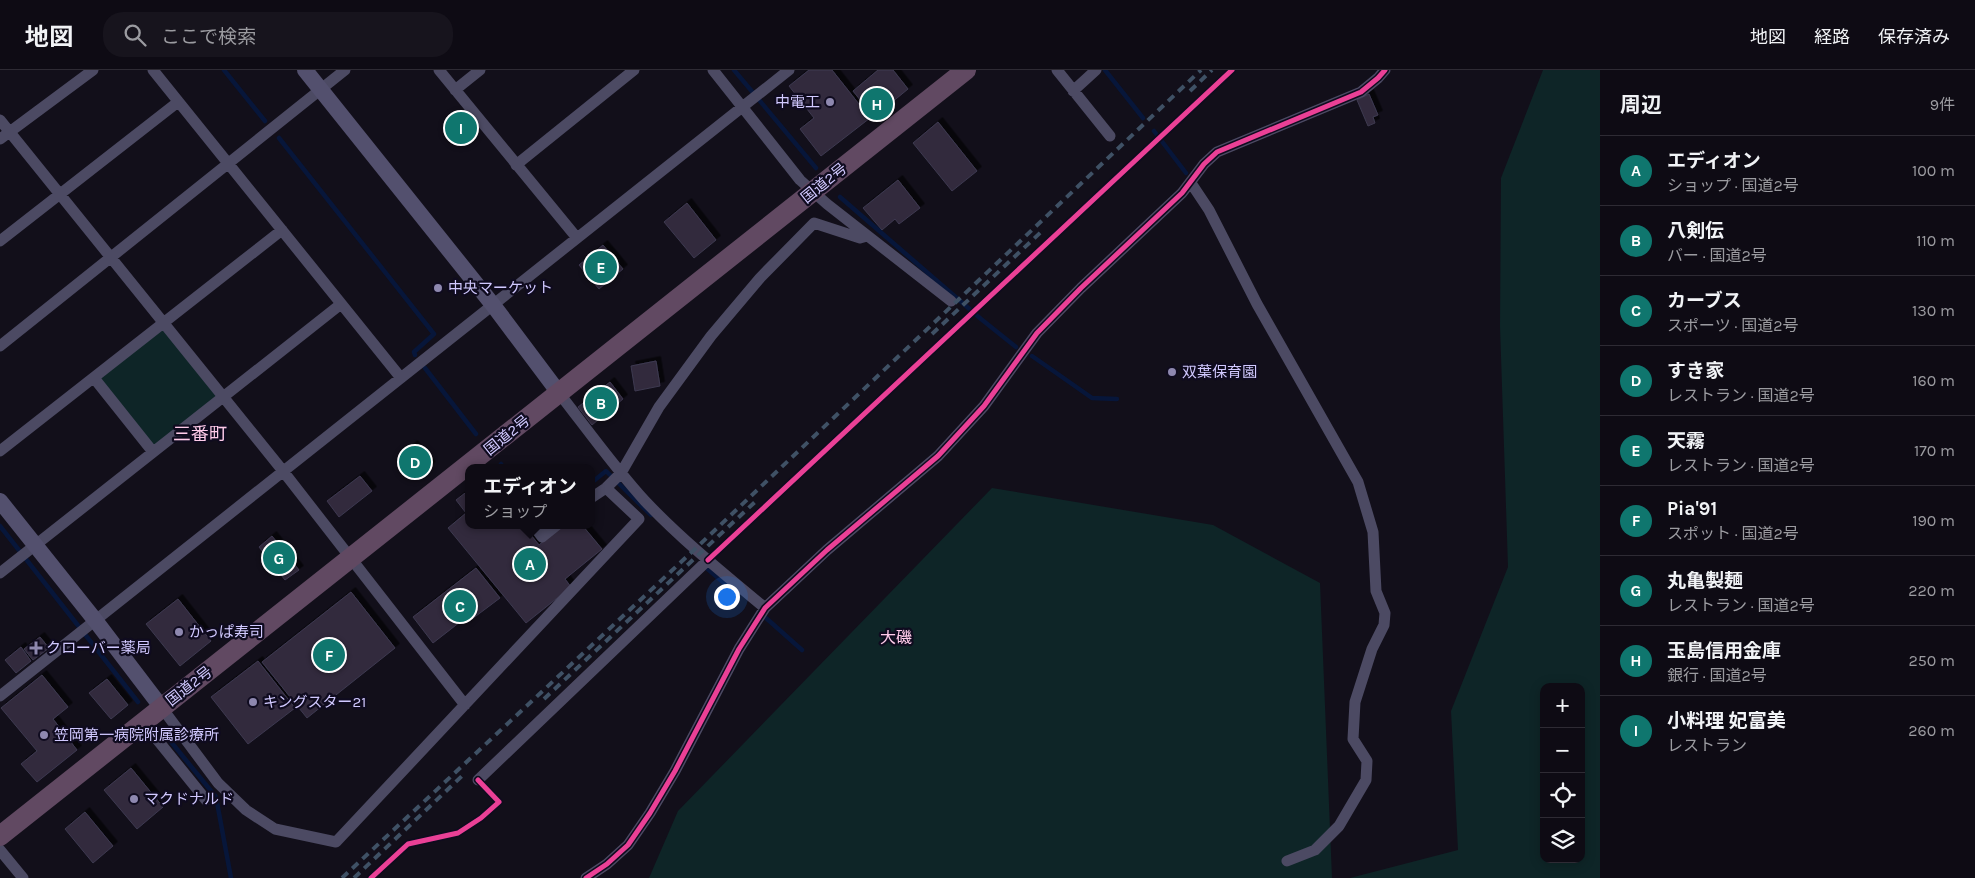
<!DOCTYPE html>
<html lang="ja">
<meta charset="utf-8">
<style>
body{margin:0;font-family:Karla,"Noto Sans JP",sans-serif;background:#17141d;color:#f1f3f6}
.controls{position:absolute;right:15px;bottom:15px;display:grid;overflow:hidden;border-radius:10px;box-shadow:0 2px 12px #0003}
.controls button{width:45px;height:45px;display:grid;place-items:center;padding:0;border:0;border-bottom:1px solid #2e2b34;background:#0e0b14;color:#f1f3f6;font:25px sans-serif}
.you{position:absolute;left:726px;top:526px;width:18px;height:18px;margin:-12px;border:4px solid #fff;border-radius:50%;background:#1a73e8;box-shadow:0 0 0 8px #1a73e833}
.badge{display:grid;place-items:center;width:32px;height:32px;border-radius:50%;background:#0f766e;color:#fff;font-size:16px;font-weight:700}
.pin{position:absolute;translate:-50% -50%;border:2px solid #fff;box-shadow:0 1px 5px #0006}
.popup{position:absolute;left:465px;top:394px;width:130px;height:65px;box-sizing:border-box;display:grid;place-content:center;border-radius:10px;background:#0e0b14;filter:drop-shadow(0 1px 4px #0005);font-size:16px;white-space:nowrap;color:#9b9ba0}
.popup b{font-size:19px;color:#f1f3f6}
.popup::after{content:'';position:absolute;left:50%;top:100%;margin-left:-10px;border:10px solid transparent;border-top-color:#0e0b14}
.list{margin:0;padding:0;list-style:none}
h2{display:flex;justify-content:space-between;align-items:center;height:65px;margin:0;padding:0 20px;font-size:21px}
h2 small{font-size:16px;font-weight:400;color:#9b9ba0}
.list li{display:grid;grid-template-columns:32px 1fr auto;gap:15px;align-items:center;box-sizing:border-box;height:70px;padding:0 20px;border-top:1px solid #2e2b34}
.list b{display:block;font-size:19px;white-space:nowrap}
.list p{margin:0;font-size:16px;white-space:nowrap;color:#9b9ba0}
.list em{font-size:16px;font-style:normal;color:#9b9ba0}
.icon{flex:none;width:28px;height:28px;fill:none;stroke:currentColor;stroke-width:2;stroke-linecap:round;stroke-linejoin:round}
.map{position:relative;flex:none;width:1600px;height:808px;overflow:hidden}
header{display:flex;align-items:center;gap:30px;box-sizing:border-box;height:70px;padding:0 25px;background:#0e0b14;border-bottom:1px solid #2e2b34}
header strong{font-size:24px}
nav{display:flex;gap:28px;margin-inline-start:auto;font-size:18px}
.search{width:350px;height:45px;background:#17141d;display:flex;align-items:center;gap:12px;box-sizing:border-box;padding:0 18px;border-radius:20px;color:#9b9ba0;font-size:19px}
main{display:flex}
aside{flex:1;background:#0e0b14}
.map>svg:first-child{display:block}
</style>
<header>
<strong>地図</strong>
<div class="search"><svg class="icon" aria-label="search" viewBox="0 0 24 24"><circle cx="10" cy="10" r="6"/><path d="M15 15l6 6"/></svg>ここで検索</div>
<nav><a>地図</a><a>経路</a><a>保存済み</a></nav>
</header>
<main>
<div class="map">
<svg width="1600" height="808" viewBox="0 0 1600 808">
<defs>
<filter id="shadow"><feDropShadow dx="4.5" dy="-4.5" stdDeviation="0" flood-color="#0009"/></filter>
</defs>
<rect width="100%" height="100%" fill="#120f1a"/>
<path fill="#0e2527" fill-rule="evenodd" d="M1543,0H1600V808H1350L1458,780L1451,641L1508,497L1500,256L1501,108ZM1544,617H1581V789H1544Z
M163,253L223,327L153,382L94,308Z
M992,418L1213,455L1320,513L1332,808H649L678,741Z"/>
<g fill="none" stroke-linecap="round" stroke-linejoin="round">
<path stroke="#07163a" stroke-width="4.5" d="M224,0L265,51
M734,0L816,98
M1105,0L1143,48
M1154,61L1186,103
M279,68L434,264L414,282L415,285
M840,127L981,249L1016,277
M1032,286L1092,328L1117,329
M425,298L476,364
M501,394L504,398
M591,413L606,401L651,445
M0,456L138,632
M703,495L731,519
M766,548L802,580
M163,662L216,727L231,808"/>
</g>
<path fill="#302c3e" stroke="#3e3950" filter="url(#shadow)" d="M809,0H832L870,48L821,86L800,59L814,48L789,16Z
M878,0H893L908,19L874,47L853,21Z
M1369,24L1378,45L1373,47L1375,53L1368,56L1357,30Z
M938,52L977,101L952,121L913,73Z
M898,110L920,138L899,154L895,149L882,160L863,138Z
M687,133L716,170L694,188L664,152Z
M603,175L623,199L599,219L579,195Z
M656,291L660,316L635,321L631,296Z
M610,312L623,329L592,355L578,337Z
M413,375L431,396L417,408L399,387Z
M360,406L372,421L339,447L327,431Z
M469,420V455H523L539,475L563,455H582L602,479L565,509L571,517L526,553L448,458L466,443L456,430Z
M272,466L299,500L285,510L259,477Z
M476,498L500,528L472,549L469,545L433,573L413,547Z
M351,522L395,578L307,648L262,592Z
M178,529L211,571L180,596L146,554Z
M40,567L49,578L33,590L24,579Z
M21,577L31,591L16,603L5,590Z
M258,591L295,638L248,674L211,627Z
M42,605L68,637L53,649L77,680L37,712L21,694L37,681L1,638Z
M107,609L128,635L111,649L89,623Z
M131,698L163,737L137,759L104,720Z
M85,742L113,776L93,793L65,759Z"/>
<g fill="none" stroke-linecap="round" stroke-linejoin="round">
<path stroke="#4c4a63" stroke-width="11" d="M153,0L401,308
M439,0L577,168
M713,0L800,110L827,134L951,231
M1057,0L1110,66
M455,20L480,0
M1073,21L1096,0
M0,50L283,401L465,635
M0,69L93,0
M516,95L634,0
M1191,113L1209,140L1257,234L1358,412L1373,462L1376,521L1385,543L1384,555L1372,579L1355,632L1353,669L1367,691L1366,710L1339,756L1315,780L1287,791
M0,171L178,32
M0,276L345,0
M94,308L153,382
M559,323C587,359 614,397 645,431C682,470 724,504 765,538
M0,381L282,160
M591,428L606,418L621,403L659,337L711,266L760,208L814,153L860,168L867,166
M533,455L542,467L557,455
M0,503L341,234
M0,626L789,0
M162,638L218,713L246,740L275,759L336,772L639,449L606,418
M143,652L206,730
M478,710L708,490
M0,780L23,808
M586,808L607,794L628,775L650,743L675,701L739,579L765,538L827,480L938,386L984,336L1037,263L1081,218L1182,123L1204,94L1217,82L1361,22L1378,8L1385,0"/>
<path stroke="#53506e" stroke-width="16" d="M305,0L493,235L559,323
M0,431L95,550L162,638"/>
<path stroke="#614962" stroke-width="20" d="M0,766L966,0"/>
<path stroke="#3f5165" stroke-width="4" stroke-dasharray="8 6" stroke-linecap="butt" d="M1190,21L1212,0
M932,264L1041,162
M544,629L756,431
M342,808L695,479L1201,0
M354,808L462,706"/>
<g stroke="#0f0b1f" stroke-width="8">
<path id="cycleway" d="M708,490L1232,0
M371,808L408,774L458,763L481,748L499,732L478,710
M586,808L607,794L628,775L650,743L675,701L739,579L765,538L827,480L938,386L984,336L1037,263L1081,218L1182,123L1204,94L1217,82L1361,22L1378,8L1385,0"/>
</g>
<use href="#cycleway" stroke="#ea4096" stroke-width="5"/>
</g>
<g fill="#8e88af" stroke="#0f0b1f" stroke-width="2">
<circle cx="830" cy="32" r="5"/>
<circle cx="438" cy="218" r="5"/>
<circle cx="1172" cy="302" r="5"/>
<circle cx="179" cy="562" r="5"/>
<path d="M33.5 570.5h5v5h5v5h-5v5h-5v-5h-5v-5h5z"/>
<circle cx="253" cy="632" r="5"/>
<circle cx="44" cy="665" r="5"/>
<circle cx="134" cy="729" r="5"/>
</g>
<g text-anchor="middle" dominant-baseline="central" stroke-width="4.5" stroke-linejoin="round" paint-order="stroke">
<g font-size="15" fill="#d1c9ff" stroke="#0f0b1f" text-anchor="start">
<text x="820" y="32" text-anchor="end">中電工</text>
<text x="448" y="218">中央マーケット</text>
<text x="1182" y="302">双葉保育園</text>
<text x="189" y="562">かっぱ寿司</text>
<text x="46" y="578">クローバー薬局</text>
<text x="263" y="632">キングスター21</text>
<text x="54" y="665">笠岡第一病院附属診療所</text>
<text x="144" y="729">マクドナルド</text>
</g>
<g font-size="15" fill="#d1c9ff" stroke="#0f0b1f">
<text transform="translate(824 113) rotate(-39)">国道2号</text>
<text transform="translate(507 365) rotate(-39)">国道2号</text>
<text transform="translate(189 616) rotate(-38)">国道2号</text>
</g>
<g font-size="16" fill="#ffcbe9" stroke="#0f0b1f">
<text x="896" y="567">大磯</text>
</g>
<g font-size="18" fill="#ffcbe9" stroke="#0f0b1f">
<text x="200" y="364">三番町</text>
</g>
</g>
</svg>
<div class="controls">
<button>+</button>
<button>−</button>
<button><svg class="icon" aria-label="locate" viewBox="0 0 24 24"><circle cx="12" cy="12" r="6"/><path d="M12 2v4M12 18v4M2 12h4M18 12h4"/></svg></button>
<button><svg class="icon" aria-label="layers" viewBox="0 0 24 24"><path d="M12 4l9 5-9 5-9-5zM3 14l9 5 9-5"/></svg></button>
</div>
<div class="you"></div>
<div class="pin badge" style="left:530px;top:494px">A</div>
<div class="popup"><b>エディオン</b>ショップ</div>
<div class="pin badge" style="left:601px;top:333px">B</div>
<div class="pin badge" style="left:460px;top:536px">C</div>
<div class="pin badge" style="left:415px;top:392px">D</div>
<div class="pin badge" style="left:601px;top:197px">E</div>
<div class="pin badge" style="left:329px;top:585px">F</div>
<div class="pin badge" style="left:279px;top:488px">G</div>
<div class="pin badge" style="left:877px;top:34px">H</div>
<div class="pin badge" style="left:461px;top:58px">I</div>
</div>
<aside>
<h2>周辺<small>9件</small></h2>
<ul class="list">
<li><span class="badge">A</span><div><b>エディオン</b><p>ショップ · 国道2号</p></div><em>100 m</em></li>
<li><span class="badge">B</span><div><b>八剣伝</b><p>バー · 国道2号</p></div><em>110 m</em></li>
<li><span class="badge">C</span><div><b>カーブス</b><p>スポーツ · 国道2号</p></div><em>130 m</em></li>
<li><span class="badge">D</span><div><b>すき家</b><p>レストラン · 国道2号</p></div><em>160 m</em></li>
<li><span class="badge">E</span><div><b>天霧</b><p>レストラン · 国道2号</p></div><em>170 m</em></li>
<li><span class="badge">F</span><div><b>Pia'91</b><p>スポット · 国道2号</p></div><em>190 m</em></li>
<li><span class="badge">G</span><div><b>丸亀製麺</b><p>レストラン · 国道2号</p></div><em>220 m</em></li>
<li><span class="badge">H</span><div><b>玉島信用金庫</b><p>銀行 · 国道2号</p></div><em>250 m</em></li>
<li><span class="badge">I</span><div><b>小料理 妃富美</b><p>レストラン</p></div><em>260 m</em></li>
</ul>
</aside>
</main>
